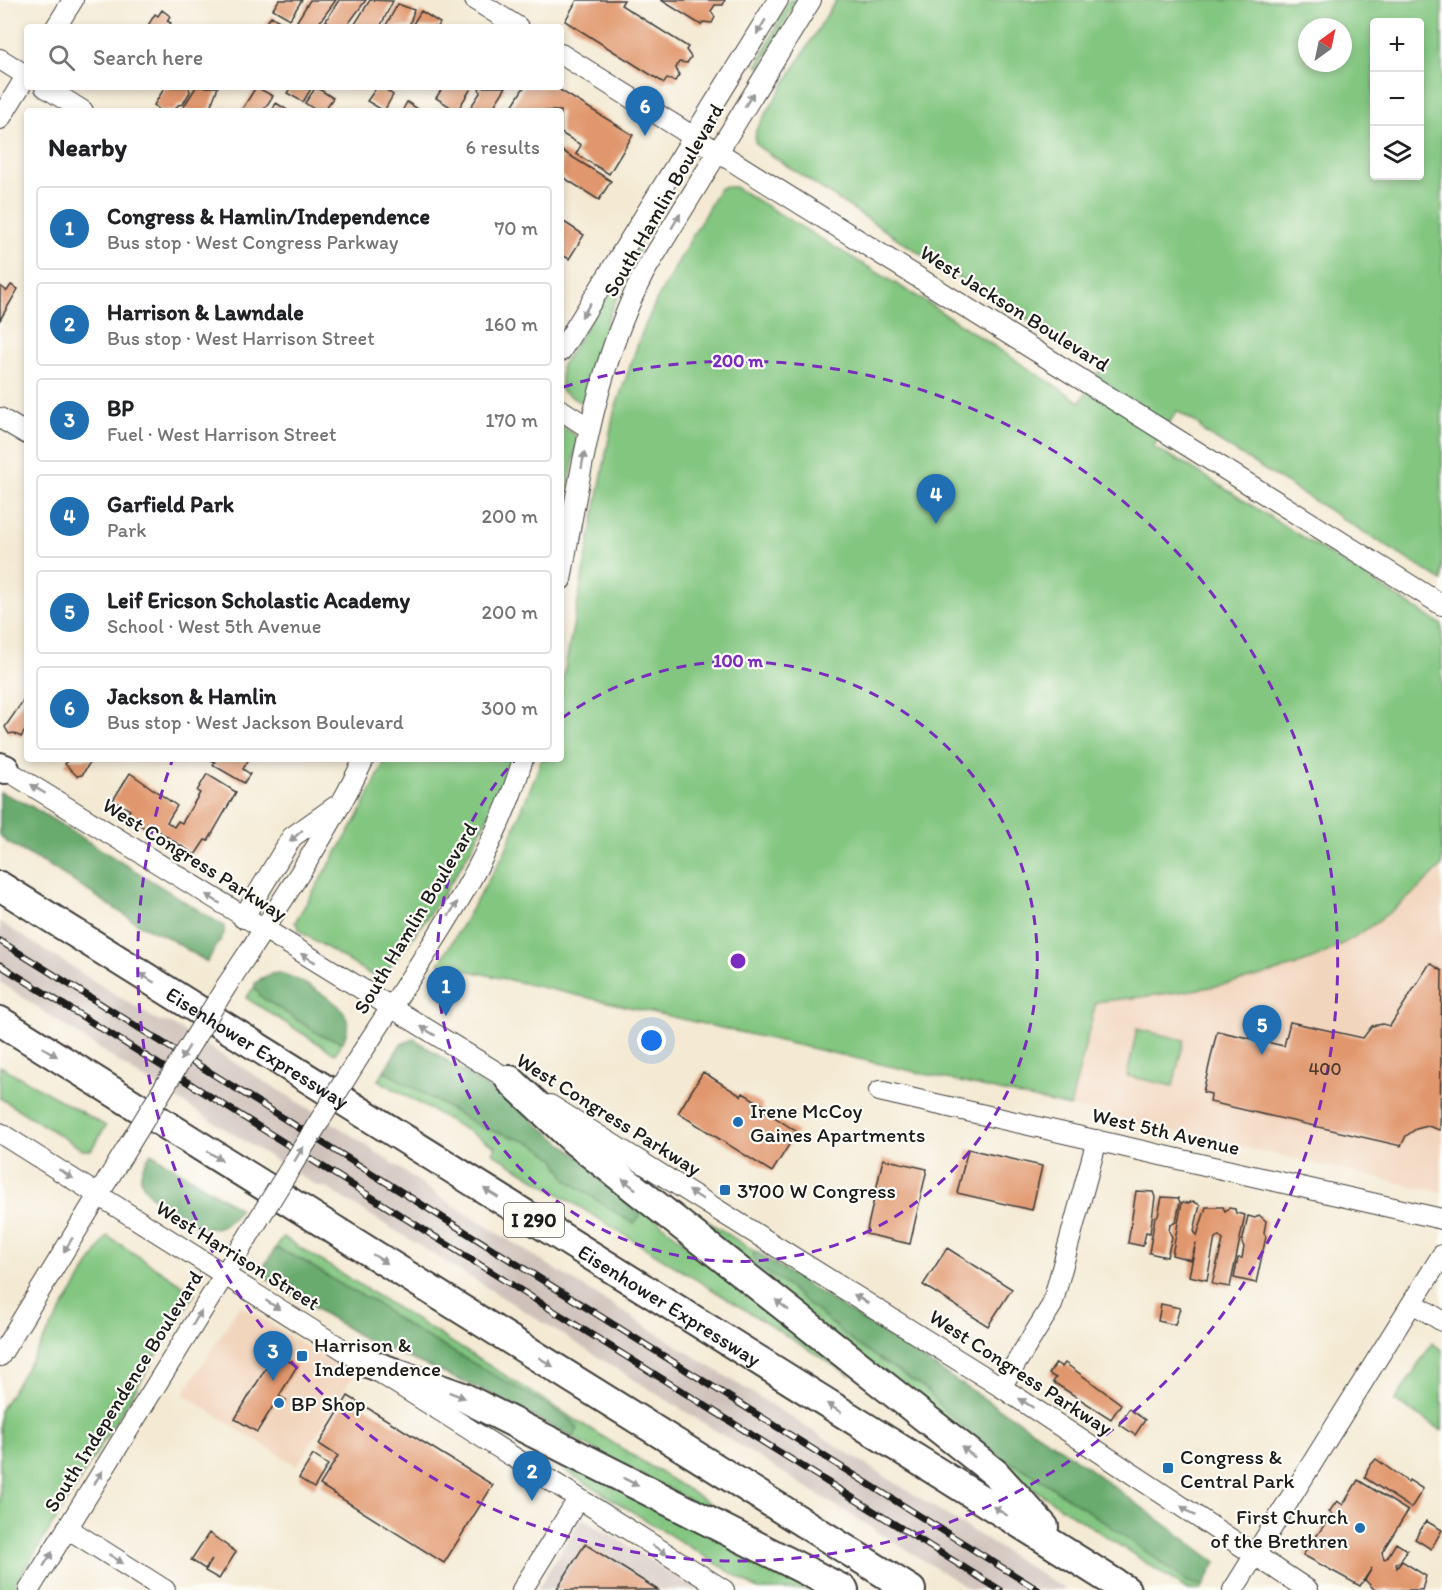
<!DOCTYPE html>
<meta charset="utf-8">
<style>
body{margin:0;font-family:Itim,sans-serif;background:#f6f6f6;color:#202124}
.controls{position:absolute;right:18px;top:18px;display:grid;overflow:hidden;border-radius:6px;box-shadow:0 3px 9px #0003}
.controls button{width:54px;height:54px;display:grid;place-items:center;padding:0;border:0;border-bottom:2px solid #e0e0e0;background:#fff;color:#202124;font:30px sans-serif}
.compass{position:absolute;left:1298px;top:18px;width:54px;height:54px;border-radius:50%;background:#fff;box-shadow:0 3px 9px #0003;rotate:33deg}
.you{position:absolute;left:652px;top:1041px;width:21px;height:21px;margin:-15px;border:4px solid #fff;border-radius:50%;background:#1a73e8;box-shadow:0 0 0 9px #1a73e833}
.badge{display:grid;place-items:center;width:39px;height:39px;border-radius:50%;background:#1f6fb2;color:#fff;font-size:20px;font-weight:700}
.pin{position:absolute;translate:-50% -50px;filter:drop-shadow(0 2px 3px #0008)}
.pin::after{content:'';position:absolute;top:32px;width:21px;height:18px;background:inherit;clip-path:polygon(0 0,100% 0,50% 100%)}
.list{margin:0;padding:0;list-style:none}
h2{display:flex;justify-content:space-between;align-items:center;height:78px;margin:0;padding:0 24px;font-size:26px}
h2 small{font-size:20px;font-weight:400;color:#757577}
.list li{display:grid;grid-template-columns:39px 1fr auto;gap:18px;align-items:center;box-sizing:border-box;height:84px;margin:0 12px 12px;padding:0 12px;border:2px solid #e0e0e0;border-radius:6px}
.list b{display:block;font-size:22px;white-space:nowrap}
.list p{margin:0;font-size:20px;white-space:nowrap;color:#757577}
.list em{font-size:20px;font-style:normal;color:#757577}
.icon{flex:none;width:33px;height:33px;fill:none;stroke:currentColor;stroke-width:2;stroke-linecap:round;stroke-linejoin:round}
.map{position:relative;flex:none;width:1442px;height:1590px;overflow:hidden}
.search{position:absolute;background:#fff;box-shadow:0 3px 9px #0003;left:24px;top:24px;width:540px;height:66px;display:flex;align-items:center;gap:15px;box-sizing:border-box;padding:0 21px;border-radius:6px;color:#757577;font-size:22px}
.panel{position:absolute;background:#fff;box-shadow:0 3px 9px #0003;left:24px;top:108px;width:540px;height:654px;border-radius:6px}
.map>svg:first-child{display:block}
</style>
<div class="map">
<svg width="1442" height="1590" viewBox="0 0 1442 1590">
<rect width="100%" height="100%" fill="#fdfcf7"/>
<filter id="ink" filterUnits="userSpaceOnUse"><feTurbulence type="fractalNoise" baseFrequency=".0167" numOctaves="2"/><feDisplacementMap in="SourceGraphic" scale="12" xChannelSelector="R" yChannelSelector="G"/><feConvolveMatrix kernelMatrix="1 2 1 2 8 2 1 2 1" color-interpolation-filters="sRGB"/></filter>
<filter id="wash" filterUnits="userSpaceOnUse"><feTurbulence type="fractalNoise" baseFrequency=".008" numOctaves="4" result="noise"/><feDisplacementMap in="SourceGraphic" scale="24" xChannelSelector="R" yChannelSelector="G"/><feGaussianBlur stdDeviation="1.35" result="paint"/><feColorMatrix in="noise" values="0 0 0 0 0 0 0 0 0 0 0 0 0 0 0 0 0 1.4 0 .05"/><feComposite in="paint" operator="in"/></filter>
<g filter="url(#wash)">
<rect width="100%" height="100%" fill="#f4ead4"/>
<path fill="#f2d5bd" d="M1442,866V1193L1070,1107L1096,1002L1136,998L1428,880Z
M240,1305L353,1376L297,1466L183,1394Z"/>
<path fill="#cfc1ba" d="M0,922L158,1021L168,1022L350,1134L445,1200L1066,1590H971L327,1188L317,1186L135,1073L0,982Z
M582,1517L699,1590H537Z"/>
<path fill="#82c680" stroke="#4f714e" stroke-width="1.5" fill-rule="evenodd" d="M789,0H797L760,67L757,66Z
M836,0H1442V581L1204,432L1198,424L1177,411L1153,447L1189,466L1442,625V866C1410,900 1351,945 1307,961C1240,987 1167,994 1096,1002L1070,1107L439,964L504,854L542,759H561V689L614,412L641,335L656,301L719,189L723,187H735L923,300L1080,402L1103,365L936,264L760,148L755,142L756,130ZM1374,22H1420V176H1374ZM1307,27H1343V63H1307Z
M638,243L641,246L608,318L586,399L580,402L561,391V367Z
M561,425L576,436L577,442L561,528Z
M386,759H512C483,841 442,900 389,968L383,974L371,975L301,932L295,922L357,819Z
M279,973C293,976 304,984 317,992C347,1011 357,1020 335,1054L246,998L261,978Z
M1137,1029L1184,1040L1173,1086L1127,1076Z
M414,1039L508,1101L851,1376L493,1153L496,1147L378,1080L401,1044Z
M0,1066L106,1126L91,1150H83L0,1098Z
M661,1200L678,1202L1065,1451L1216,1562L1201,1590H1188L1030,1487Z
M107,1236L195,1293L12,1590H0V1411Z
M283,1237L727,1514L724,1519L487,1392L363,1338L265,1277L263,1268Z
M1432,1343L1442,1350V1431L1395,1401Z
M500,1430L820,1590H759Z"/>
<path fill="#69ab6e" stroke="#426445" stroke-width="1.5" d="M0,792L29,805L224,926V934L207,962L167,937L140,925L53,868L6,842L0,835Z
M279,973C294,976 338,1000 345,1014C350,1023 347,1033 343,1042L322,1036L261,997L255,988V983L270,974Z
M414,1039L508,1101L591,1166L596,1176L641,1216L634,1223L624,1218L567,1180L554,1158L534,1144L481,1127L384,1071L401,1044Z
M151,1153L240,1209C233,1218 226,1226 214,1228C195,1231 144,1199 141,1179C140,1169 146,1161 151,1153Z
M276,1248L304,1261L343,1286L370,1299L406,1325L554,1409L571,1420L578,1429L573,1437L487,1392L363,1338L265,1277L263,1268Z
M755,1251L1065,1451L1216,1562L1203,1586L1188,1582L1115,1529L1032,1474L999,1456L945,1411L927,1390L857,1345L788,1287L756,1265L753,1255Z"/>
<g id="blocks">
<path fill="#e1976d" d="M279,0H302L290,19L273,9Z
M310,0H336L316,27H308L297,21Z
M339,0H366L346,27H322Z
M370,0L393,1L380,27H353Z
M577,0H624L621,5L688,47L686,50L691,57L687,63L679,62L676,68L679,75L675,81L667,79L664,83L565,21Z
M661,0H725L723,5H715L711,11L715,17L712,23L703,22L701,25Z
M398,4L414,10L409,27H385Z
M162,10L170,16L167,21L171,23L168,27H147L155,14L158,16Z
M421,11L440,23L438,27H411Z
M271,16L289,27H264Z
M165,87H189L190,92L183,104L178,105L174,111H161L154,105Z
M196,87H218L210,108L204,111H181Z
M256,87L273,96L263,111H241Z
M291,87H312L303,102L287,93Z
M316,87L333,98L324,111H317L305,103Z
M377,87H382L393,95L384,111L367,101Z
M443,87H472L457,111L436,98Z
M479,87H506L491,111H468L480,93Z
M524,87H555L633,135L609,174L576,154L581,145L561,133V111H509Z
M407,102L421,111H402Z
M276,103L289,111H272Z
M561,150L611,181L599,200L561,176Z
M561,220L584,235L569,259L561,254Z
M11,285L18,289L0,320V286L7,291Z
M27,689V728L21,737L14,733L9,734L5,727L23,701Z
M68,759H92L82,775L77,776L65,764Z
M209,759H249L243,769L250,774L244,783L213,765L215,762Z
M130,773L177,806L167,822L174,827L178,821L182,823L200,793L197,791L207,774L236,792L208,841L205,840L195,855L152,827L149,831L136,822L138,819L128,813L130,810L113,800Z
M1430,963L1442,971L1440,1130L1428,1126L1416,1129L1406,1136L1401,1146L1210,1102L1211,1094L1203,1092L1217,1031L1284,1046L1290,1022L1363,1038L1372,1026L1383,1024L1390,1026Z
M703,1072L741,1096L743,1093L763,1105L761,1108L797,1132L772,1172L678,1113Z
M968,1149L1042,1166L1032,1210L957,1193Z
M883,1159L927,1169L910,1244L866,1234Z
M1136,1191L1153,1192L1155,1197L1150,1233L1146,1232L1143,1246L1128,1243Z
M1162,1197L1178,1198L1180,1202L1176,1222L1170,1225L1169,1231L1172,1237L1167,1257L1149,1253L1155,1217L1158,1216Z
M1193,1201L1200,1205L1194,1231L1197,1236L1206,1207H1223L1225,1211L1229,1208L1235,1209L1236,1213L1245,1215L1230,1287L1212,1284L1223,1240L1219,1236L1215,1238L1207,1280L1189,1276L1196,1243L1191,1260L1172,1255L1182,1202L1188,1203Z
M1259,1215L1266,1221L1264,1233L1266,1237L1256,1283L1234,1278L1238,1258H1242L1244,1247L1242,1243L1248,1216L1255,1218Z
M947,1248L1012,1289L988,1326L923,1285Z
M1161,1304L1180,1308L1175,1325L1158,1321Z
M275,1353L297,1366L279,1396L286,1400L282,1406L275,1403L257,1432L235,1419Z
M1056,1363L1062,1367L1065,1363L1121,1404L1111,1419L1053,1382L1056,1378L1049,1374Z
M348,1396L493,1485L444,1563L320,1485L338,1456L319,1444Z
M1129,1409L1145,1420L1135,1435L1119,1424Z
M313,1455L328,1465L314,1488L299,1478Z
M1376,1459L1408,1482L1409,1480L1423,1489L1411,1508L1365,1478L1368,1468Z
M1358,1480L1408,1511L1382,1552L1384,1559L1387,1558L1396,1543L1407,1550L1400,1562L1396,1563L1397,1568L1402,1561L1426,1576L1422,1590H1375L1365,1580L1372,1568L1360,1586L1303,1555L1332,1514L1329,1512L1337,1501L1343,1505Z
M1426,1521L1442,1530L1431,1549L1415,1539Z
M209,1533L236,1552L219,1579L205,1571L212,1560L205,1569L191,1560Z
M585,1544L658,1590H556Z"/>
</g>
</g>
<g filter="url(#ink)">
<use href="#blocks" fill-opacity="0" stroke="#3c3b38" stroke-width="1.5"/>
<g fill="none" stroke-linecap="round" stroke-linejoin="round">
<g stroke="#3c3b38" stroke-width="22">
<path id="minor" d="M475,0L518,27
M56,27L73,0
M561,54L1442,605
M0,59L27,76
M45,87L83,111
M0,119L27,75
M561,351L778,0
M561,410L589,428
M0,418L27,434
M561,580C580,474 595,368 645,271L811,0
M0,766L519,1086
M243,918L292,837L336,806
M227,985C275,912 326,838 364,759
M354,1065C415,967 490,871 523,759
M879,1091L1442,1219
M550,1105L1001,1387L1308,1590
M0,1133L724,1590
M1413,1303L1442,1321
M0,1356L130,1143
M1001,1387L1052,1305L1097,1140
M67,1528L165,1590
M29,1590L257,1222
M522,1590L578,1499
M1233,1590L1442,1255"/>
</g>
<g stroke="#3c3b38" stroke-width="32">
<g id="highway">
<path d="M0,767L5,769"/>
<path id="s1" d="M0,886L1126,1590"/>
<path d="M0,1021L911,1590"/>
<path d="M510,1080L576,1142L995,1473L1044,1527"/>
<path d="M362,1361L463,1397L844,1590"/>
</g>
</g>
<use href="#minor" stroke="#fff" stroke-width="20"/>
<use href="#highway" stroke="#fff" stroke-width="28"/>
<g stroke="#1c1c1c" stroke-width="7">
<path id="rail" d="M0,941L1038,1590
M0,965L1000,1590"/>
</g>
<use href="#rail" stroke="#fdfcf7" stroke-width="4.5" stroke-dasharray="14" stroke-linecap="butt"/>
<g stroke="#3c3b38" stroke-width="22" stroke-linecap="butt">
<path id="minor-bridge" d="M130,1143L227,985
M257,1222L354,1065"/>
</g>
<use href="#minor-bridge" stroke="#fff" stroke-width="20"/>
</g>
<defs><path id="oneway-solid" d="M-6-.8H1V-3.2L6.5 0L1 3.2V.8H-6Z" transform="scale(1.5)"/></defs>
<g fill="#999">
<use href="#oneway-solid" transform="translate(761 27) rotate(121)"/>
<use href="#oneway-solid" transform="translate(749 100) rotate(-58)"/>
<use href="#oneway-solid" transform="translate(676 221) rotate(-59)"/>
<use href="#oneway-solid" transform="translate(586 310) rotate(122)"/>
<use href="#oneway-solid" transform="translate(583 460) rotate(-80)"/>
<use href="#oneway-solid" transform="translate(38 789) rotate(-148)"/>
<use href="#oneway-solid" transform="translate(296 836) rotate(138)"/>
<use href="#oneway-solid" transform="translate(213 899) rotate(-148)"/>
<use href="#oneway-solid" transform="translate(453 909) rotate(-58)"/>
<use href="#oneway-solid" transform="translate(308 958) rotate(-149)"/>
<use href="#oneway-solid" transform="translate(147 978) rotate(-148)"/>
<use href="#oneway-solid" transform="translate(428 1031) rotate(-148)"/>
<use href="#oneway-solid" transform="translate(50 1052) rotate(32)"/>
<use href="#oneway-solid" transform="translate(185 1053) rotate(121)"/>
<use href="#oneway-solid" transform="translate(299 1154) rotate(-58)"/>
<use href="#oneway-solid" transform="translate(215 1156) rotate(32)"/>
<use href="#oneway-solid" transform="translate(66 1174) rotate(32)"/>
<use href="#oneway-solid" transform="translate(629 1184) rotate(-142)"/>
<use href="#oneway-solid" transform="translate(491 1193) rotate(-148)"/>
<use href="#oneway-solid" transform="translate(696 1195) rotate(-148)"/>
<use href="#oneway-solid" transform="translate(68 1245) rotate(122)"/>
<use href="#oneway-solid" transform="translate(380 1259) rotate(32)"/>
<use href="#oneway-solid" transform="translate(861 1299) rotate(-148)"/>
<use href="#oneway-solid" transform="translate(273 1305) rotate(32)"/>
<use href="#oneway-solid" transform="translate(782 1305) rotate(-142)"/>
<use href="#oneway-solid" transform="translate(197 1318) rotate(-59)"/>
<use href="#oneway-solid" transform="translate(546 1362) rotate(32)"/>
<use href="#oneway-solid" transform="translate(457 1395) rotate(21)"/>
<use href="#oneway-solid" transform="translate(1026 1403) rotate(-147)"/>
<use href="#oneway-solid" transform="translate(834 1408) rotate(-148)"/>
<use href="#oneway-solid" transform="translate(968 1452) rotate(-142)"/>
<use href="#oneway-solid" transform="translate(98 1478) rotate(-58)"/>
<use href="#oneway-solid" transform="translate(631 1482) rotate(27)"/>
<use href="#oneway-solid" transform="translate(1000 1511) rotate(-148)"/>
<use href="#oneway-solid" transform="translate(1188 1511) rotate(-146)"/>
<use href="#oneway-solid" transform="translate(660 1550) rotate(32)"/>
<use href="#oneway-solid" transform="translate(48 1559) rotate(-58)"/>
<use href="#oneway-solid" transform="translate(116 1559) rotate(33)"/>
</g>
</g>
<g fill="none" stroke="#7b2cbf" stroke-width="3" stroke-dasharray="10 8">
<path d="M562 718A300 300 0 1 1 515 760"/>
<path d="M563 387A600 600 0 1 1 172 761"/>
</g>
<g fill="#1f6fb2" stroke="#fdfcf7" stroke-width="2">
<circle cx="738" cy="1122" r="6"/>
<rect x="719" y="1184" width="12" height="12" rx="3"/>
<rect x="296" y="1350" width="12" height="12" rx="3"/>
<circle cx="279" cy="1403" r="6"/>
<rect x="1162" y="1462" width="12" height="12" rx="3"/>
<circle cx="1360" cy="1528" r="6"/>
</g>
<g text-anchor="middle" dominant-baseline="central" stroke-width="4.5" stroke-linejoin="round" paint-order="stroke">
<g font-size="18" fill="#4d3b30">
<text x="1325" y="1069">400</text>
</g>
<rect fill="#fdfcf7" stroke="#605f5e" stroke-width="1.5" x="504" y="1203" width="60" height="34" rx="4.5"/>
<g font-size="20" font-weight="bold" fill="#1c1c1c">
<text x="534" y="1220">I 290</text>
</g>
<g font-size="21" fill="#1c1c1c" stroke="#fdfcf7">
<text transform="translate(663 200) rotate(-60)">South Hamlin Boulevard</text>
<text transform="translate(1015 308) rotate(32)">West Jackson Boulevard</text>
<text transform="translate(195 859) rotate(32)">West Congress Parkway</text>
<text transform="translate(415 918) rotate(-59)">South Hamlin Boulevard</text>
<text stroke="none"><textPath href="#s1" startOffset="304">Eisenhower Expressway</textPath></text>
<text transform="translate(609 1114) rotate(32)">West Congress Parkway</text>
<text transform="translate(1166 1131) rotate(13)">West 5th Avenue</text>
<text transform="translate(238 1255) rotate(32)">West Harrison Street</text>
<text stroke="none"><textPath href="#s1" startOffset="790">Eisenhower Expressway</textPath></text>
<text transform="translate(1021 1372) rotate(33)">West Congress Parkway</text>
<text transform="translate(123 1391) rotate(-58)">South Independence Boulevard</text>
</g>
<g font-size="21" fill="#1c1c1c" stroke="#fdfcf7" text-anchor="start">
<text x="750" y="1110">Irene McCoy<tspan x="750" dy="24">Gaines Apartments</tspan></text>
<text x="737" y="1190">3700 W Congress</text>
<text x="314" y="1344">Harrison &amp;<tspan x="314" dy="24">Independence</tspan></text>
<text x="291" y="1403">BP Shop</text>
<text x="1180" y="1456">Congress &amp;<tspan x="1180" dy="24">Central Park</tspan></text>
<text x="1348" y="1516" text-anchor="end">First Church<tspan x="1348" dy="24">of the Brethren</tspan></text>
</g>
</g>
<circle cx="738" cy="961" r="9" fill="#7b2cbf" stroke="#fdfcf7" stroke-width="3"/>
<g font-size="18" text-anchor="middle" font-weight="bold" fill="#7b2cbf" stroke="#fdfcf7" stroke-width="4.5" stroke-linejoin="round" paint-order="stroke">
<text x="738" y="367">200 m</text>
<text x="738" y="667">100 m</text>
</g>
</svg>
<div class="controls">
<button>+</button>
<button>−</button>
<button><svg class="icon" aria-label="layers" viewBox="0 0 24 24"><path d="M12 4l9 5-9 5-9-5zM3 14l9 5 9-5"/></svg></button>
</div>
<svg class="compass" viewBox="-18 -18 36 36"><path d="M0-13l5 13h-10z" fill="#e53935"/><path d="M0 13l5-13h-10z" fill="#757577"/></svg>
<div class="you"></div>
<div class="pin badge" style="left:446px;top:1016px">1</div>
<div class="pin badge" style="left:532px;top:1501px">2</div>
<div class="pin badge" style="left:273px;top:1381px">3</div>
<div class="pin badge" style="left:936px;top:524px">4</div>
<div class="pin badge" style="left:1262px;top:1055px">5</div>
<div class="pin badge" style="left:645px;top:136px">6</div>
<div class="search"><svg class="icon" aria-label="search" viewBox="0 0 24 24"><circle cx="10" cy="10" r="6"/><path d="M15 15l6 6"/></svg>Search here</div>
<section class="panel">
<h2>Nearby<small>6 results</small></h2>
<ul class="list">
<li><span class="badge">1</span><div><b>Congress &amp; Hamlin/Independence</b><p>Bus stop · West Congress Parkway</p></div><em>70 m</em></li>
<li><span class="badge">2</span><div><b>Harrison &amp; Lawndale</b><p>Bus stop · West Harrison Street</p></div><em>160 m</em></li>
<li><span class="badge">3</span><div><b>BP</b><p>Fuel · West Harrison Street</p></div><em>170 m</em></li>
<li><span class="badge">4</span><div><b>Garfield Park</b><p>Park</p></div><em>200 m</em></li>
<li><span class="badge">5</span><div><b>Leif Ericson Scholastic Academy</b><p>School · West 5th Avenue</p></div><em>200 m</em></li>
<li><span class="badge">6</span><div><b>Jackson &amp; Hamlin</b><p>Bus stop · West Jackson Boulevard</p></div><em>300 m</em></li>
</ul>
</section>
</div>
